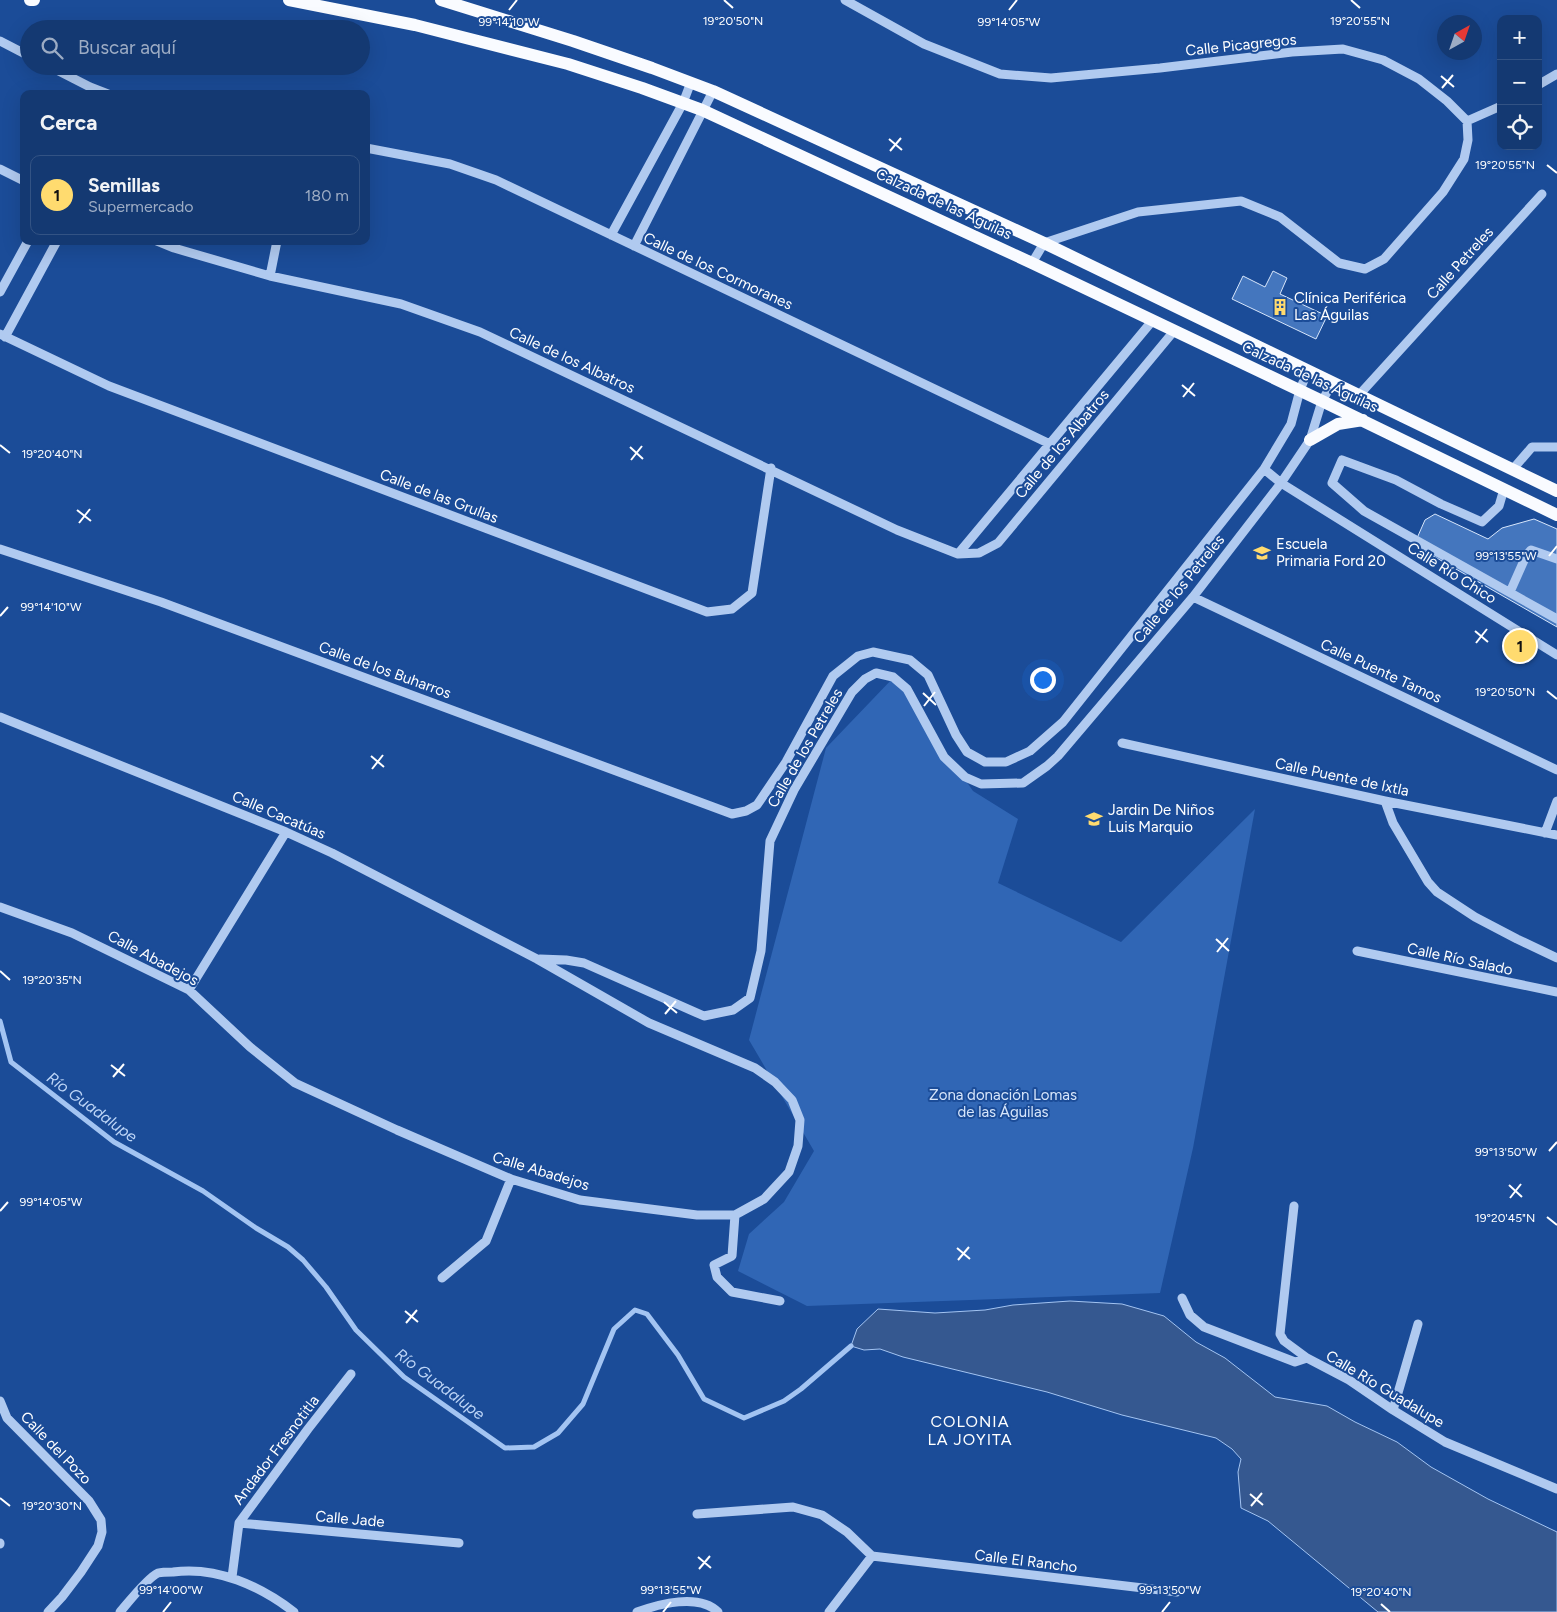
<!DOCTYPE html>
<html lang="es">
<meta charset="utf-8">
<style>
body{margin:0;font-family:Figtree,sans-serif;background:#21447a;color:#f1f3f6}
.controls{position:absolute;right:15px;top:15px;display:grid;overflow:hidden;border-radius:10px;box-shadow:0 5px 20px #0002}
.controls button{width:45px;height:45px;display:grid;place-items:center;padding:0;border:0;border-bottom:1px solid #335384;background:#143972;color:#f1f3f6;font:25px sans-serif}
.compass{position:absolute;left:1437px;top:15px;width:45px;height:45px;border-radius:50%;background:#143972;box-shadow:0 5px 20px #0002;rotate:40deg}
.you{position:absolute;left:1042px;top:679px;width:18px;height:18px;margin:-12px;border:4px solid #fff;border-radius:50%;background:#1a73e8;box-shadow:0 0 0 8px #1a73e833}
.badge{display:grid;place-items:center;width:32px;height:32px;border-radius:50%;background:#ffdb6f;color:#111;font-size:16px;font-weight:700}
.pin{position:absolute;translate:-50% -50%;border:2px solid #fff;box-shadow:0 1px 5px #0006}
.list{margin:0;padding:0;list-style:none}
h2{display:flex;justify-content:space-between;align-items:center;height:65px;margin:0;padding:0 20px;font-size:21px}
h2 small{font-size:16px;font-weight:400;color:#9dacc4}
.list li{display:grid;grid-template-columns:32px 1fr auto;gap:15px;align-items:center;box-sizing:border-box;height:80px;margin:0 10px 10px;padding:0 10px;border:1px solid #335384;border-radius:10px}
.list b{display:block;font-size:19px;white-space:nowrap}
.list p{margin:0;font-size:16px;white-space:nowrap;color:#9dacc4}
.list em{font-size:16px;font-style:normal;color:#9dacc4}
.icon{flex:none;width:28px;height:28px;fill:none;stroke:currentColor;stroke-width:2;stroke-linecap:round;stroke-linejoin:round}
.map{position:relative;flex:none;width:1557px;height:1612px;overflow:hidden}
.search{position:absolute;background:#143972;box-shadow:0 5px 20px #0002;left:20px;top:20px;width:350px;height:55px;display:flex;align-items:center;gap:12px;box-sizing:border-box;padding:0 18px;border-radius:28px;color:#9dacc4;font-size:19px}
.panel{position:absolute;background:#143972;box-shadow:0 5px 20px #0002;left:20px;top:90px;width:350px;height:155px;border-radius:10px}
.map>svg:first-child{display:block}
</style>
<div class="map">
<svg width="1557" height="1612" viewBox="0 0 1557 1612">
<rect width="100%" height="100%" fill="#1b4c98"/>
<path fill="#3066b5" d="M894,677L973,791L1018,819L998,883L1121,942L1255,809L1193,1148L1160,1293L807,1306L738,1271L749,1234L784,1202L814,1151L749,1040L826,748Z"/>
<path fill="#355890" stroke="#a3c4f2" d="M1070,1301L1122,1304L1164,1316L1196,1342L1225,1358L1275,1397L1327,1406L1355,1422L1397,1442L1431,1467L1488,1499L1557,1532V1612H1378L1268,1521L1241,1508L1238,1472L1241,1459L1232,1449L1216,1438L1122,1415L1047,1392L903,1357L880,1349L864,1350L851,1346L857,1329L878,1309L935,1313L985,1310L1013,1305Z"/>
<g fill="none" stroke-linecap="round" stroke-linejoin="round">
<path stroke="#a3c4f2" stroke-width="5" d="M0,1021L11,1062L114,1142L203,1191L256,1228L288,1247L303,1260L326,1287L356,1330L404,1377L505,1448L534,1447L558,1433L583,1404L614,1329L635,1310L647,1314L678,1355L704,1399L744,1418L784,1401L801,1389L851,1346"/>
</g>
<path fill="#4476be" stroke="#d7e6fb" d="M1273,271L1287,278L1280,294L1327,316L1316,339L1232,299L1243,276L1265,287Z
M1435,514L1488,539L1502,528L1534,519L1557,529V627L1414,545L1425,520Z"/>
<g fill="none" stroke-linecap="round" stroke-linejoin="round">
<path stroke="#b0caf0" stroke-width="9" d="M845,0L924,44L1000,74L1051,78L1160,68L1292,52L1343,49L1383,60L1419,79L1447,101L1467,121L1468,140L1464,159L1443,192L1384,259L1365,269L1339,263L1280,217L1241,201L1138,212L1044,243L1032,263
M0,41L29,56
M49,66L90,87L108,94
M1538,85L1557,74
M1467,121L1501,106
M366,148L450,164L496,180L1050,444
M0,169L24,181
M611,235L683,103L691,82
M157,241L174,248L270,276L401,304L480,332L897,530L958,554L979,553L998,543L1174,331
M634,246L713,91
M270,276L277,241
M0,292L28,241
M0,334L109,386L707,612L732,609L752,593L771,468
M5,337L57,241
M1359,395L1542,194
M1264,469L1281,483L1557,655
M1513,469L1532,447H1557
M1504,489L1499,506L1482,522L1441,504L1396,480L1342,460L1332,483L1364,511L1557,619
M0,549L161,602L732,814L746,811L757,805L786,762L833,676L858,656L873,652L910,660L928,675L956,735L967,752L985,762H1006L1030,751L1063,722L1264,469L1291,424L1300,390L1308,370
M958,554L1153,320
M1510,592L1526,556L1531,550L1557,559
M1193,597L1557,770
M0,717L286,832L332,853L537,959L649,1023L755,1068L775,1082L792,1100L800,1120L798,1146L789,1172L764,1199L735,1215H697L580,1200L511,1179L397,1130L295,1083L250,1047L189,990L72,933L0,907
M1122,743L1385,801L1557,835
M1385,801L1393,823L1428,882L1437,892L1475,917L1517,939L1557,958
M1545,833L1557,801
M1357,951L1557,992
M540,959L566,960L584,963L704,1016L733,1010L750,998L761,951L770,841L794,790L852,692L865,679L876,673L893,677L907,689L944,757L965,777L981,784L1023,783L1047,766L1058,756L1193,597L1281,483L1310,440L1322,401L1333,382
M189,990L286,832
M1294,1206L1280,1334L1284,1341L1307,1358
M735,1215L732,1256L714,1265L717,1277L732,1292L780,1301
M442,1278L486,1241L511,1179
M1182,1298L1190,1315L1204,1327L1295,1362L1307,1358L1349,1380L1393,1410L1445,1442L1557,1489
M0,1401L7,1418L89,1501L101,1520L102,1532L98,1546L81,1572L62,1597L48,1612
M1393,1410L1418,1324
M697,1514L793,1507L822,1515L847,1532L872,1556L829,1612
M239,1523L459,1543
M0,1543V1544
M872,1556L1177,1592
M232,1577L239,1523L308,1429L351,1374
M120,1612C128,1603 147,1578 158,1573C162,1572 169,1572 173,1572C217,1566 260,1586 294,1612
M637,1612C659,1604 699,1593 718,1612"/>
<path stroke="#f9fbff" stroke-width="12" d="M30,0H34
M289,0L415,25L568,64L642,88L702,110L1032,263L1322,401L1557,515
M441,0L573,41L652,68L713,91L1044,243L1557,491
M1310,440L1338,424L1363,420"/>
</g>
<path fill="none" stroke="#fff" stroke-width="2" d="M724,0L733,8M1351,0L1360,8M509,10L517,0M1009,10L1017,0M1441,76L1454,87M1442,88L1453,75M889,139L902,150M890,151L901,138M1547,165L1557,173M1182,385L1195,396M1183,397L1194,383M0,445L10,453M630,447L643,459M631,460L642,446M77,510L91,521M79,523L90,509M1549,556L1557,546M0,616L8,607M1475,631L1488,642M1476,643L1487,629M1547,691L1557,699M923,693L936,705M924,706L935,692M371,756L384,767M372,769L383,755M1216,939L1229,951M1217,952L1228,938M0,971L10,980M664,1002L677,1013M665,1014L676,1001M111,1065L125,1076M113,1077L124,1064M1549,1151L1557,1142M1509,1185L1522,1197M1510,1198L1521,1184M0,1211L8,1202M1547,1217L1557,1225M957,1248L970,1259M958,1260L969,1247M405,1311L418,1322M406,1323L417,1310M1250,1494L1263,1505M0,1498L10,1506M1251,1506L1262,1493M698,1557L711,1568M699,1569L710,1556M1381,1604L1390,1612M163,1612L171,1602M663,1612L671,1602M1162,1612L1170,1602"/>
<defs>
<g id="building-bare" transform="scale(1.35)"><path d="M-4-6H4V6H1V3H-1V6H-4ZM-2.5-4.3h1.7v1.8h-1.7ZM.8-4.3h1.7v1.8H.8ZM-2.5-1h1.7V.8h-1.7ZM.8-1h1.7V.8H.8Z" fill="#ffdb6f" stroke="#1b4c98" stroke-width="2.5" paint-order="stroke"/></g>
<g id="school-bare" transform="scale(1.35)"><path d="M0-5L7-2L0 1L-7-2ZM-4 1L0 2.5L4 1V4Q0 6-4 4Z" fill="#ffdb6f" stroke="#1b4c98" stroke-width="2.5" paint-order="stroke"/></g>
</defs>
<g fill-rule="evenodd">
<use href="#building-bare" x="1280" y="307"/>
<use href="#school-bare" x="1262" y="553"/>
<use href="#school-bare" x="1094" y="819"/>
</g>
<g text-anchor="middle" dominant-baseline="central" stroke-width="4" stroke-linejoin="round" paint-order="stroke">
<g font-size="15" fill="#fff" stroke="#1b4c98">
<text transform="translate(1241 45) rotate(-6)">Calle Picagregos</text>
<text transform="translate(944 204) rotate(25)">Calzada de las Águilas</text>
<text transform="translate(1460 263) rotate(-48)">Calle Petreles</text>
<text transform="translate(718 271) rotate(25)">Calle de los Cormoranes</text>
<text transform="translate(572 360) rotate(25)">Calle de los Albatros</text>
<text transform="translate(1310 377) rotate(25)">Calzada de las Águilas</text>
<text transform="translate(1062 444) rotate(-50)">Calle de los Albatros</text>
<text transform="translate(439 496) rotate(21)">Calle de las Grullas</text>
<text transform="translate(1452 573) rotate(32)">Calle Río Chico</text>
<text transform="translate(1179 589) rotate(-51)">Calle de los Petreles</text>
<text transform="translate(385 670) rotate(20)">Calle de los Buharros</text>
<text transform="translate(1381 671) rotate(25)">Calle Puente Tamos</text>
<text transform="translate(805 748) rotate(-60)">Calle de los Petreles</text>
<text transform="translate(1342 777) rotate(12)">Calle Puente de Ixtla</text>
<text transform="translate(279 815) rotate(23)">Calle Cacatúas</text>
<text transform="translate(153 958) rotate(28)">Calle Abadejos</text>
<text transform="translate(1460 959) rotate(12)">Calle Río Salado</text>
<text transform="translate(541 1171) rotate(17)">Calle Abadejos</text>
<text transform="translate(1385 1389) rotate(31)">Calle Río Guadalupe</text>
<text transform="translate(56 1448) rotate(46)">Calle del Pozo</text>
<text transform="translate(276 1450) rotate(-53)">Andador Fresnotitla</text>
<text transform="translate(350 1519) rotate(5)">Calle Jade</text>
<text transform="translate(1026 1561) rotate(7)">Calle El Rancho</text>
</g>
<g font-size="15" fill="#fff" stroke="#1b4c98" text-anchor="start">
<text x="1294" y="298">Clínica Periférica<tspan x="1294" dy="17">Las Águilas</tspan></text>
<text x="1276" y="544">Escuela<tspan x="1276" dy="17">Primaria Ford 20</tspan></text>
<text x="1108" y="810">Jardin De Niños<tspan x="1108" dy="17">Luis Marquio</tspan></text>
</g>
<g font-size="15" fill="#d7e6fb" stroke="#1b4c98">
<text x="1003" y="1095">Zona donación Lomas<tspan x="1003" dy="17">de las Águilas</tspan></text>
</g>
<g font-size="16" font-style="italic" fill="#bdd5f7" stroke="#1b4c98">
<text transform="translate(92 1107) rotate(36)">Río Guadalupe</text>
<text transform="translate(440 1384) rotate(37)">Río Guadalupe</text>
</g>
<g font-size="16" letter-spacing="1" fill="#fff" stroke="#1b4c98">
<text x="970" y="1421">COLONIA<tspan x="970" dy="18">LA JOYITA</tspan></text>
</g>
</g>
<g font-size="12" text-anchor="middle" fill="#fff" stroke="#1b4c98" stroke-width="4" stroke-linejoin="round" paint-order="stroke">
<text x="733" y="25">19°20'50"N</text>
<text x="1360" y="25">19°20'55"N</text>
<text x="509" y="26">99°14'10"W</text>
<text x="1009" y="26">99°14'05"W</text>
<text x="1505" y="169">19°20'55"N</text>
<text x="52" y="458">19°20'40"N</text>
<text x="1506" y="560">99°13'55"W</text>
<text x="51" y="611">99°14'10"W</text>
<text x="1505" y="696">19°20'50"N</text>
<text x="52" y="984">19°20'35"N</text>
<text x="1506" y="1156">99°13'50"W</text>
<text x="51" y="1206">99°14'05"W</text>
<text x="1505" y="1222">19°20'45"N</text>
<text x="52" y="1510">19°20'30"N</text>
<text x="171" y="1594">99°14'00"W</text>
<text x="671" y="1594">99°13'55"W</text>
<text x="1170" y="1594">99°13'50"W</text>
<text x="1381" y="1596">19°20'40"N</text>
</g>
</svg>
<div class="controls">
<button>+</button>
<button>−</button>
<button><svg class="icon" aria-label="locate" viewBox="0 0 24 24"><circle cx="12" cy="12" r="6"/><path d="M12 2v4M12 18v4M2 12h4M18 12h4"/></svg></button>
</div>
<svg class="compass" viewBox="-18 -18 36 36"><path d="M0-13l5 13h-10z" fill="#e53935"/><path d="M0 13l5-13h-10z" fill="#9dacc4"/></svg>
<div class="you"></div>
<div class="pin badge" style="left:1520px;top:646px">1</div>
<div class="search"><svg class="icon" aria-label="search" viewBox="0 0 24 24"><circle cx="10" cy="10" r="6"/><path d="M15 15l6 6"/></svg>Buscar aquí</div>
<section class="panel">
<h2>Cerca<small></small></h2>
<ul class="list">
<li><span class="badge">1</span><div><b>Semillas</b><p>Supermercado</p></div><em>180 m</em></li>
</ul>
</section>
</div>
